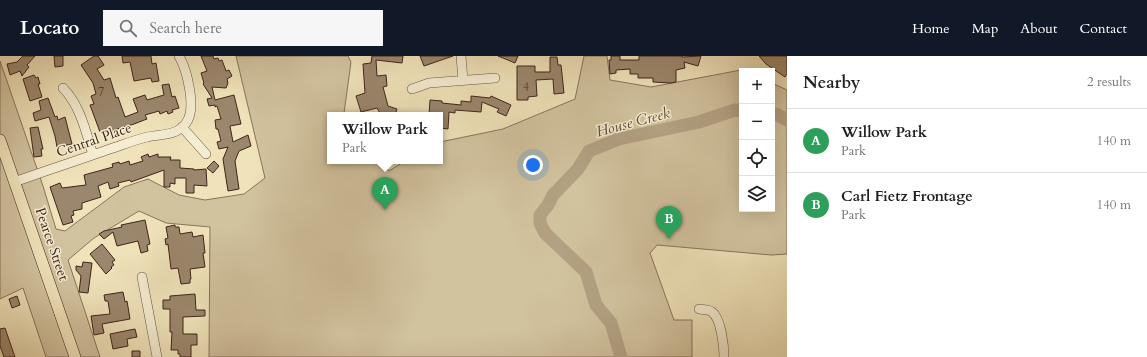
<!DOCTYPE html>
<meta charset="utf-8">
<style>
body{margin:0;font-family:Cardo,serif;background:#f6f6f6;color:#202124}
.controls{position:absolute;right:12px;top:12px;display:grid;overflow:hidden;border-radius:0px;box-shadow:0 4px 16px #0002}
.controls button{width:36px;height:36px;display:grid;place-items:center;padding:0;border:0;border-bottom:1px solid #e0e0e0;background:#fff;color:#202124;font:20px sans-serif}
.you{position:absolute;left:533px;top:109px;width:14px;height:14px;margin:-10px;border:3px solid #fff;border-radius:50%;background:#1a73e8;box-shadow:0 0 0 6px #1a73e833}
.badge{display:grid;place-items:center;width:26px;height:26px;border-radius:50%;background:#111827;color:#fff;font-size:13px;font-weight:700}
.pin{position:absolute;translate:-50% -33px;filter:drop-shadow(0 1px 2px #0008)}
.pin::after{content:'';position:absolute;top:21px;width:14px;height:12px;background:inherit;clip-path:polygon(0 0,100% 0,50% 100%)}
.popup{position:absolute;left:327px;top:56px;width:116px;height:52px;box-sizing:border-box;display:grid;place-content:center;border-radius:0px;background:#fff;filter:drop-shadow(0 1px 3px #0005);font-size:13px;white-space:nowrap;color:#757577}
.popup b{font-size:15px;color:#202124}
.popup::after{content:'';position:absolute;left:50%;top:100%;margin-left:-8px;border:8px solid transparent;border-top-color:#fff}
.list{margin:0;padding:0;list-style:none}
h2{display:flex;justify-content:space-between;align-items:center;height:52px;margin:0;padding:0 16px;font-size:17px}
h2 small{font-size:13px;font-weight:400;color:#757577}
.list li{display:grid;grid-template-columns:26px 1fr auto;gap:12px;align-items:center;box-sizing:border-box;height:64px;padding:0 16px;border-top:1px solid #e0e0e0}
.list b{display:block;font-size:15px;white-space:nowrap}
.list p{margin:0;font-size:13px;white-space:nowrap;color:#757577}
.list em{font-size:13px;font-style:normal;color:#757577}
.icon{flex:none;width:22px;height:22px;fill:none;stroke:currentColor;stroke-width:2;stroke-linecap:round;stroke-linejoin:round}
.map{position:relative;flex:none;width:787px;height:301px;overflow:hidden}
header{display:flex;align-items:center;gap:24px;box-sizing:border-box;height:56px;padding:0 20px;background:#111827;color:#fff}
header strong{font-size:19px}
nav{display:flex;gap:22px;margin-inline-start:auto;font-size:14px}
.search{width:280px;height:36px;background:#f6f6f6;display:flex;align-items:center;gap:10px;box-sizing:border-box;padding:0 14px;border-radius:0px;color:#757577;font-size:15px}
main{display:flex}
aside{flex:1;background:#fff}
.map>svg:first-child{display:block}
</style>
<header>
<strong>Locato</strong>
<div class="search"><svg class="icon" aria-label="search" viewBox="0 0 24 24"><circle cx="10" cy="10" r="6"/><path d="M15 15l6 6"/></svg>Search here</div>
<nav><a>Home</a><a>Map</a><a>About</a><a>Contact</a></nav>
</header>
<main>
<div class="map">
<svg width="787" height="301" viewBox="0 0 787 301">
<rect width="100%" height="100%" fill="#f0e3ba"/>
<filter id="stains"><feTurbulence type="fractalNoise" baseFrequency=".005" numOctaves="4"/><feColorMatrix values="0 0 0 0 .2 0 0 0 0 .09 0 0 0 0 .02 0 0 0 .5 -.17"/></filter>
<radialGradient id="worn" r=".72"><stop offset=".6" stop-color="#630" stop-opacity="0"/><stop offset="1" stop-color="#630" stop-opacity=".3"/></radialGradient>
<path fill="#d2c39f" stroke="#88745c" d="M236,0H348L351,6L344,57L345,59H330V105H382L389,115L405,105H440V86L503,73L575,43L584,0H607L610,24L651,31L741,14L744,15H742V153H772V27L787,34V198L771,199L657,189L650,197L674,264H692V301H209L210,171L166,167L139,155L94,182L68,204L100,301H46L23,232L0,243V5L43,130L56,173L65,175L124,131L148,123L179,139L205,144L244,138L265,122Z"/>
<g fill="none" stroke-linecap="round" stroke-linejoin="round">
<path stroke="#b3a283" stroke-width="13" d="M772,58H776L787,64
M621,301L611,267L596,249L586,216L545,177L540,167V159L548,149L553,139L578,113L589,95L619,83L699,66L735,54L742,55"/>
</g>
<path fill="#9b876d" stroke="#3e2419" d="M23,0H35L27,9L29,11L22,20L20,15L10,19L7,8L17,6Z
M54,0H63V10L55,11Z
M94,0H98L104,9L97,13L104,24L110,22L116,42L118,41L125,61L138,56L133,43L145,39L147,44L164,39L162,29L169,28L172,41L175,40L179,52L172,54L173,56L168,58L167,55L160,58L159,55L145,59L147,63L134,68L104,77L100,76L90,49L94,48L91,40L96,38L93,27L81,9Z
M122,0H151L152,8L156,7L159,25L152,26L151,22L134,25L130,6L123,7Z
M201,0H213L214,3L218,2L219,5L222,4L226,15L229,14L232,20L227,23L228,27L226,32L212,31L215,44L234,39L241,68L230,70L233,86L248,79L251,90L239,95L235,105L239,133L228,135L223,103L228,91L219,93L217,86L221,85L218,73H216L215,64L221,63L217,50L215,51V49L209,50L207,43L212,42L203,28L204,27L201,17L207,15Z
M372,0H403L402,7L376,4L377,20L386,19L387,30L383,31L388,50L397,53L395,59H381L377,52L361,56L356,40L365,37L363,8L371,7Z
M420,0H453L424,10Z
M498,0H518L515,7Z
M611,0H620V4H639V0H682V1L701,0L698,10L684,6L685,12L676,14V26L671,27L653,26V22H638V18H630V13L616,14V17L610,18L609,4H611Z
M759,0H787V18L785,21L766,8Z
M550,1H557L558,9H561L564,37L554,38L553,23L536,24L537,40L528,41V44H517V10H535V16H550Z
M34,19L36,22L38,21L40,28H38L42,41L30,45L23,23Z
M471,40L490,42L491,40L511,49L506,60L497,56L499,53L482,46L481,56L455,54V57L449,56L448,73L440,72V59H429L430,44L442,45V47L461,49V45L471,46Z
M48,42L55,61L57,60L58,64L65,61L72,88L57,91L55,80L49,61L35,65L33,57L41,54L39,45Z
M38,71L43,93H41L42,100L34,101L30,72Z
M148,98L149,101L158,98V101H171L170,104H180V112L194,113V114L206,113L207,130L194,129V137H186V122H175V128L170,127V131H164V114L131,126L130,124L118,127L119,130L110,133L108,126L98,130L101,141L82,147V153L73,155L74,159L71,160L73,166L63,169L50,131L60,127L62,132L86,129L84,119L113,111L112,108L119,106L120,108L129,105L130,109L143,105L141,101Z
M214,105L219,110L213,117L207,112Z
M145,164L150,188L147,189L148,195L141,197L138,185L117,190L113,176L104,183L99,178L104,175L122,171L121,169Z
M175,169V171H179L180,178L192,176L193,181L203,179L205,197H203L205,211L190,213L191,223H190V227L181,228L178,212L171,213L168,188L166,189L165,183L168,182L166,171Z
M102,188L115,204L112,206L114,209L111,211L112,212L106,218L90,198Z
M83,206L92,207L88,237L79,236L81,220L76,214V210L82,211Z
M123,236L125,246L127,245L130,263L102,268L104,277L94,279L91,260L110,258L108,245H105L104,239Z
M195,238L196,254H205V260L183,261V278H197V289H191V301H180V298H178V294H171L172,276H170V253H163V244H170V240Z
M17,240L20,249L12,252L9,243Z
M5,272L15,301H4L0,290V273Z
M135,273L137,281L127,283L128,290L113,293L110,278Z
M132,295H140V301H132Z"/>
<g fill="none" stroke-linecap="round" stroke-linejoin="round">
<g stroke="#6a5441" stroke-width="10">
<path id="minor" d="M461,0L463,24
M63,32C80,49 86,76 93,99
M412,33L429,27L495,22
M182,71L206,98
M14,126C45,115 76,105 107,94C120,90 134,84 147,81C161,78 177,80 186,67C197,53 187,14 179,0
M142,221L157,301
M699,253C703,254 708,253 712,256C721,262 724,290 724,301"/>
</g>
<g stroke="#3e2419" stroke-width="12">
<path id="major" d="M0,84L75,301"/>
</g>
<use href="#minor" stroke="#f5edd2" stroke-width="9"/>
<use href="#major" stroke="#f0e3ba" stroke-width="11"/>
</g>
<g text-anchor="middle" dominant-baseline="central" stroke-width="3" stroke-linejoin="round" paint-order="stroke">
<g font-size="12" fill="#553d2e">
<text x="526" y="31">4</text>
<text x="101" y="36">7</text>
</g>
<g font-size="14" fill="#3e2419" stroke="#f5edd2">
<text transform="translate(94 84) rotate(-19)">Central Place</text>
<text transform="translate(52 188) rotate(71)">Pearce Street</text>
</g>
<g font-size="15" font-style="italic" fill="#614a39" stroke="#f5edd2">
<text transform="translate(633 66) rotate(-15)">House Creek</text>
</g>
</g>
<rect width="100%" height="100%" filter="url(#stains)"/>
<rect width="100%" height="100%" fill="url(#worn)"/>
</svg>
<div class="controls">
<button>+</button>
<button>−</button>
<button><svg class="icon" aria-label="locate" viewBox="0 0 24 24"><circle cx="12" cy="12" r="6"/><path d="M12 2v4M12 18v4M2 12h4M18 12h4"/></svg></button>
<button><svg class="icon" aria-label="layers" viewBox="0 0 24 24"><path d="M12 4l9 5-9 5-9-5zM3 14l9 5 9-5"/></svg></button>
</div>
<div class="you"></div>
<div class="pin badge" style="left:385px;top:154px;background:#2e9e5b">A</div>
<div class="popup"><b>Willow Park</b>Park</div>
<div class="pin badge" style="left:669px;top:183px;background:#2e9e5b">B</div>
</div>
<aside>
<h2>Nearby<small>2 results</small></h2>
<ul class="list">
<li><span class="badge" style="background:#2e9e5b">A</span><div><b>Willow Park</b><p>Park</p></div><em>140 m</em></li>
<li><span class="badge" style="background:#2e9e5b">B</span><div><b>Carl Fietz Frontage</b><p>Park</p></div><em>140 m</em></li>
</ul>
</aside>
</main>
